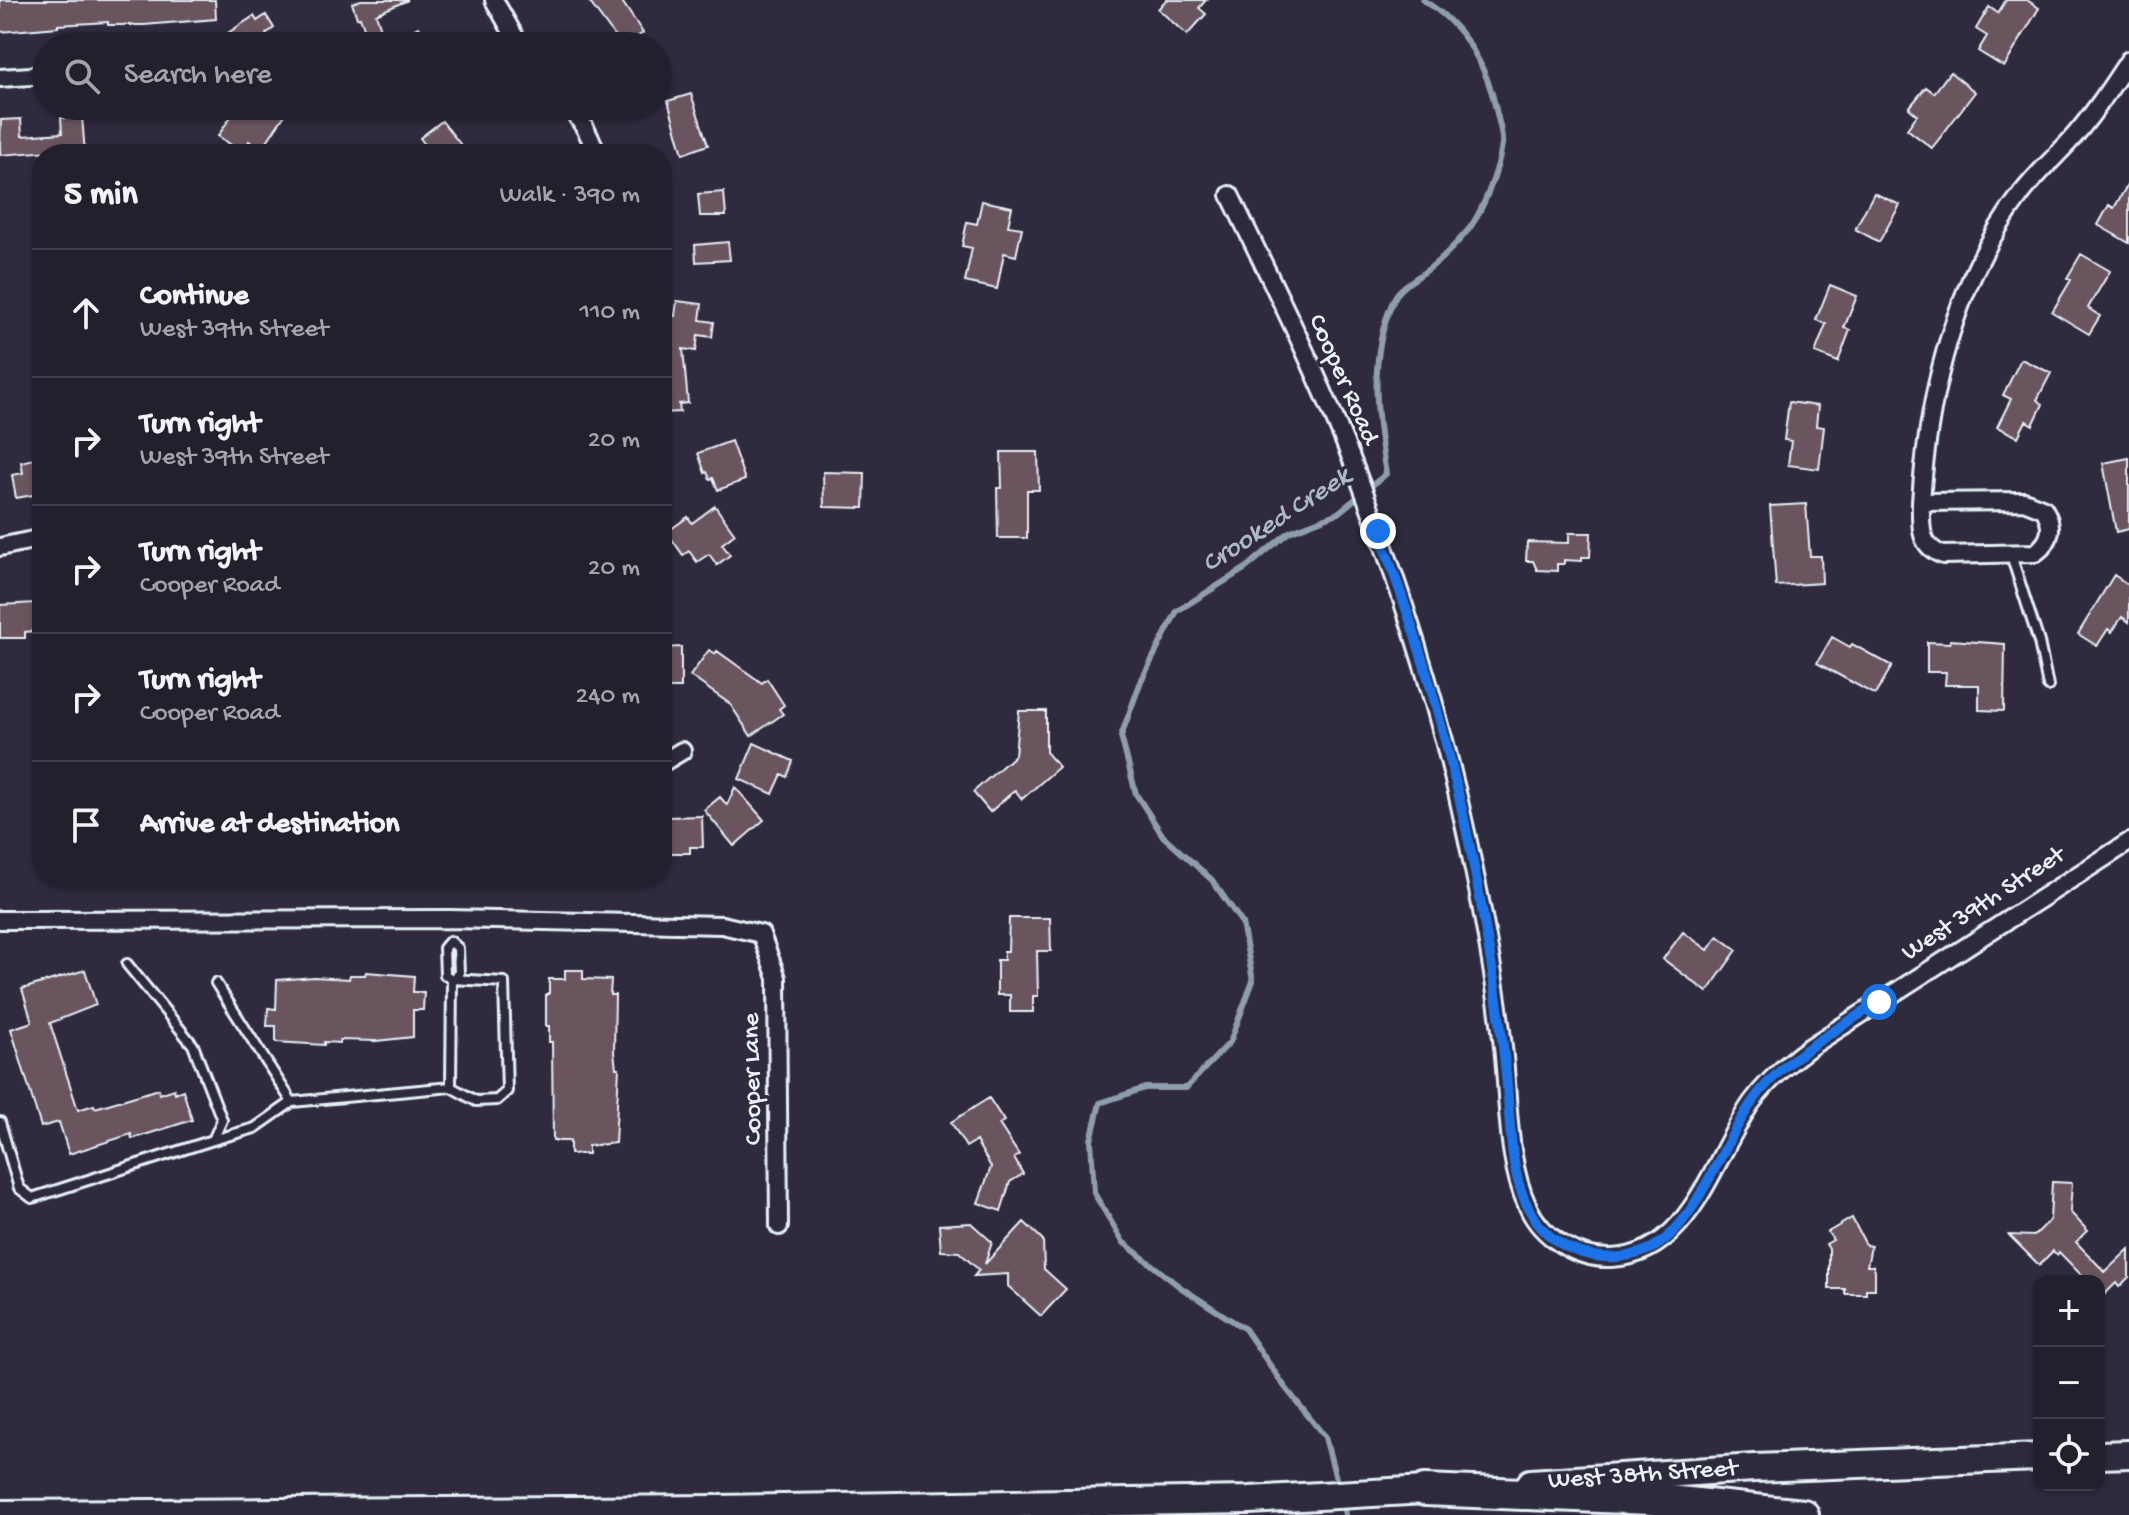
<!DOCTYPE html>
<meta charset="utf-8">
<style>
body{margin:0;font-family:"Gochi Hand",sans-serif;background:#2b2836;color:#f1f3f6}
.controls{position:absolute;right:24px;bottom:24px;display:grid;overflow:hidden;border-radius:16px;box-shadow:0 2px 6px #0004}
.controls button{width:72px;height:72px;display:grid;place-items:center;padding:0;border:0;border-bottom:2px solid #403e4a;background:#23202e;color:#f1f3f6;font:40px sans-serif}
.stop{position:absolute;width:24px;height:24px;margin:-18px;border:6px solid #1a73e8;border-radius:50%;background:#fff}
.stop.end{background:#1a73e8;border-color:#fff;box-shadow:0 2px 8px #0008}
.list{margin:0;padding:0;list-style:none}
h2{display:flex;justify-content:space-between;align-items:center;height:104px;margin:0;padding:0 32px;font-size:34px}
h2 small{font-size:26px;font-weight:400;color:#a3a3aa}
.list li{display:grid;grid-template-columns:52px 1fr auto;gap:24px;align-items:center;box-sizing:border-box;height:128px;padding:0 32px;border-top:2px solid #403e4a}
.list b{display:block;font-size:30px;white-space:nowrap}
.list p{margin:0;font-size:26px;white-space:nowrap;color:#a3a3aa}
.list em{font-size:26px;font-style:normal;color:#a3a3aa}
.icon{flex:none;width:44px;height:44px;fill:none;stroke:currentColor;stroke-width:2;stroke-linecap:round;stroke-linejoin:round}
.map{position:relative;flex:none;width:2129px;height:1515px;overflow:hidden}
.search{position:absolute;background:#23202e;box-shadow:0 2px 6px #0004;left:32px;top:32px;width:640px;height:88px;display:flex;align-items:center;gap:20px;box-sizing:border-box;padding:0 28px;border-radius:44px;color:#a3a3aa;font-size:30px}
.panel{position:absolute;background:#23202e;box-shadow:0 2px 6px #0004;left:32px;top:144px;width:640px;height:744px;border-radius:32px}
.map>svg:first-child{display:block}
</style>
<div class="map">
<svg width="2129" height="1515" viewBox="0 0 2129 1515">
<rect width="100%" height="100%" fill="#2f2a3d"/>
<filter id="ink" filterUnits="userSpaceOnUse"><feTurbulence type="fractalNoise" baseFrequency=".0125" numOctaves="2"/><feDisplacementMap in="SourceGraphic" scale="16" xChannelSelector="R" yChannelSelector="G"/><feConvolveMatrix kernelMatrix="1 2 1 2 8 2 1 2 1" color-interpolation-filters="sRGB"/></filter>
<g filter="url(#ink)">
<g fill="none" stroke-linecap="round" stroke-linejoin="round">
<path stroke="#8f9eaf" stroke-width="6" d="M1339,1490L1325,1437L1285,1387L1245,1329L1180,1287L1123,1242L1094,1193L1091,1140L1100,1103L1145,1088H1186L1230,1042L1253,981L1242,923L1212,880L1163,836L1136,794L1121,736L1141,681L1177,611L1246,568L1289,532L1338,513L1386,474C1376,415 1368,355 1394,299C1400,286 1419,277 1430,268C1444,257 1458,242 1469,229C1484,209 1499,168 1502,144C1503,134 1499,123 1497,114C1488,67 1464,25 1423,0
M1342,1500L1345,1515"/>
</g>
<path fill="#6b545e" stroke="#e8f1f8" stroke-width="2" d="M0,0H215L216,19L144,25H108V22L58,25V27L0,32Z
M361,0H408L376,14L386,45L418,27L429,46H371L360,17L357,18L352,3Z
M588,0H621L643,33L622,46Z
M1166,0H1206L1199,8L1206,14L1187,35L1158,9Z
M2006,0H2027L2039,8L2004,67L1978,51L1987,36L1976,29L1989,7L1998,13Z
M266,15L274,28L266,34L274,46H208L254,16L257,21Z
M1950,72L1975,92L1932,148L1907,129L1917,115L1909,108L1926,87L1934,93Z
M691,94L708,145L683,154L668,101Z
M245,106H275L286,113L261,150L249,141L242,152L218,136L234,112L239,115Z
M82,116L85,154H50V151L0,155L1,120L21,119L22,136L62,133L61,118Z
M442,121L468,154H432L420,138Z
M2129,182V243L2098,225L2109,205L2114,208Z
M724,192L726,216H700L698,194Z
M1874,193L1900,205L1879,242L1855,229Z
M982,201L1012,207L1008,226L1022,228L1016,256L1004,253L997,289L965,282L972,248L962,246L967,222L977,224Z
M728,242L730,260L696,262L695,245Z
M2081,254L2110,271L2088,308L2100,316L2089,334L2052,312L2071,280L2067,278Z
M1830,285L1857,296L1844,328L1850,330L1838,362L1815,353L1826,324L1816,320Z
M677,301L702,304L700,320L714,322L712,337L698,335L696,351L683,349L688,403L679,404L680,412L662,413V348L665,325H670L671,315L675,316Z
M2021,359L2051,373L2037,400L2043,404L2033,425L2026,421L2018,437L1997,427L2011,399L2003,395Z
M1789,402L1818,406L1816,426L1824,427L1819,469L1788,465L1791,441L1784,440Z
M731,441L745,480L718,490L713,478L710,479L707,472L705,473L698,453Z
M1001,452H1038L1039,490H1027V538H998L997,488H1002Z
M42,457V488L38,489L39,494L16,498L12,475L23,473L21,462Z
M2129,458V529L2116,532L2103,463Z
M823,472L865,473L864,508L824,507Z
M1806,504L1810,556H1821L1822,583L1776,586L1770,506Z
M715,506L735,534L722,544L730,555L717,565L709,554L697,562L689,551L683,555L667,532L688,517L692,523Z
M1569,533H1591L1590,557H1582V561L1564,560V564H1557V571L1537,570L1533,561H1526L1527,542L1569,543Z
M2114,575L2129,585V622L2122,617L2112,632L2108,629L2097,646L2078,634Z
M35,603V631L25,632V638H0V605Z
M1832,637L1850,647L1852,644L1892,666L1875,695L1817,663Z
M1950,640L2005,644L2004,711L1979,710V685H1945L1946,672H1927V642L1950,643Z
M681,647V688H662V648Z
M709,650L715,654L717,651L762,683L767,679L784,705L779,709L783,714L751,736L730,704L690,676Z
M1019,711H1046V752L1059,767L1022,799L1015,790L990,812L973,792L1015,755Z
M754,743L793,761L787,777L782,774L773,794L739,779Z
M735,787L764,820L734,846L704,810L720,797L727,805Z
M702,816L703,847H690V853H667L666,817Z
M1009,918H1050L1051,951H1037L1038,996H1033V1012H1010V995H997V960H1004V951H1008Z
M1683,932L1708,950L1718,936L1737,950L1707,992L1663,959Z
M85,970L96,1005L50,1023L78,1110L94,1105L95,1108L159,1089L160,1094L174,1089L175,1093L183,1090L192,1120L132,1139L131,1134L69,1154L59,1122L41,1127L11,1029L32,1022L22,989Z
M565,970H583V979L611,980L610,995H615L614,1052L616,1068H619L615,1143L588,1146V1154H570V1141H553L552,1042H549V1026H546V994H549V979H565Z
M366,972L414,976L413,992H424L423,1010H413V1037L376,1041L340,1040V1043L324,1042V1045L276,1042V1026H267L268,1008L276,1009L277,980L314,977L349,979L350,975H365Z
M989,1098L1004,1121L999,1124L1019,1155L1014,1158L1023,1174L1010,1182L1001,1211L978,1203L991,1167L976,1141L966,1147L951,1122Z
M2052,1182L2072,1183L2070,1212L2088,1231L2076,1242L2105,1272L2129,1249V1277L2119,1287L2116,1283L2099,1300V1281H2087L2059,1252L2057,1255L2053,1251L2039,1265L2009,1235L2034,1236L2050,1220Z
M1852,1218L1866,1245L1871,1246L1867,1266H1873L1875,1271V1289H1866V1294H1845V1289H1829V1249L1826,1244L1833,1240L1828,1232Z
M1024,1222L1043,1240L1044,1269L1066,1289L1041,1316L1008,1286V1274L974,1276L979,1270L959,1252L941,1251L939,1225L971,1223L992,1242L985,1264Z"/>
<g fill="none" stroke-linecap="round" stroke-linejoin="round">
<g stroke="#e8f1f8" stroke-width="14">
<path id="service" d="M2011,555L2039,642L2048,686
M216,983L292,1102
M0,1122L19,1188L32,1198L213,1140L222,1120L193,1045L127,964
M213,1140L255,1128L292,1102L451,1087L476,1101L497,1100L507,1091L504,982L452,979L445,975L444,948L450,941L458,948L459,973L452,979L451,1087"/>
</g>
<g stroke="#e8f1f8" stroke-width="22">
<path id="minor" d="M494,0L520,46
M0,78L46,75
M570,106L585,128L598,154
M1230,195C1273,284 1317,372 1353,463C1400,585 1440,709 1467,837C1482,906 1495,976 1503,1047C1509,1097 1506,1161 1528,1207C1542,1238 1577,1259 1611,1258C1691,1256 1713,1157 1752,1102C1768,1080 1788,1063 1810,1047L2129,842
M2024,501L2044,509C2054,526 2052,541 2035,553L1943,555C1918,546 1921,525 1921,502Z
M1921,502C1928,394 1955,280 2022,193C2036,175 2052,160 2068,143C2091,118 2110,89 2129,60
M0,547L42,538
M662,763L682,751
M0,920L450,919L722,925L761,934L777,978L779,1226"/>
</g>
<g stroke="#e8f1f8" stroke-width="32">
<g id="primary">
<path d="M2099,1455L2129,1454"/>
<path id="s1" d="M1531,1483L1754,1468L2039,1457"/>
<path d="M0,1514L717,1509L1249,1500L1444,1489"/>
</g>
</g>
<g stroke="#e8f1f8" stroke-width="36">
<path id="motorway" d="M1425,1490L1650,1499L1803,1515"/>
</g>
<use href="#service" stroke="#2f2a3d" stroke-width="8"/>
<use href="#minor" stroke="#2f2a3d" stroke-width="16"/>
<use href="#primary" stroke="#2f2a3d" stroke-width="26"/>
<use href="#motorway" stroke="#2f2a3d" stroke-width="30"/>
</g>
</g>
<g fill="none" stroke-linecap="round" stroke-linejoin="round" filter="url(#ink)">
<path stroke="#1a73e8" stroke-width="10" d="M1378,531C1430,665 1466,808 1489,950C1496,991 1502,1033 1506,1075C1511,1119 1508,1172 1530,1211C1553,1254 1607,1268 1650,1249C1697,1228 1725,1134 1759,1093C1791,1054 1837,1030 1879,1002"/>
</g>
<g text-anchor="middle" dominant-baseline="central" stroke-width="7" stroke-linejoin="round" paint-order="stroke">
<g font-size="26" fill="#e8f1f8" stroke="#2f2a3d">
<text transform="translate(1342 380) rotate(66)">Cooper Road</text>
<text transform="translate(1984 905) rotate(-33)">West 39th Street</text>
<text transform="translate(754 1079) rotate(-91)">Cooper Lane</text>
<text stroke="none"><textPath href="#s1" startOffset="112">West 38th Street</textPath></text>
</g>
<g font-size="28" font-style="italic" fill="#acb9c7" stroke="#2f2a3d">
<text transform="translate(1277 521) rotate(-33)">Crooked Creek</text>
</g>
</g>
</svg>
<div class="controls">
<button>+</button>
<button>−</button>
<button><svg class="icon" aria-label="locate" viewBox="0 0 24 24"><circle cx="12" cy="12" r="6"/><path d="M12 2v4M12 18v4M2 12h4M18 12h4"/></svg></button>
</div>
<div class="stop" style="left:1879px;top:1002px"></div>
<div class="stop end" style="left:1378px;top:531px"></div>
<div class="search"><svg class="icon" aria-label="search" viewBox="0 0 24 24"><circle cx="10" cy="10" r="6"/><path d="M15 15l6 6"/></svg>Search here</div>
<section class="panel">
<h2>5 min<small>Walk · 390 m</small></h2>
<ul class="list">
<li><svg class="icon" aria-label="ahead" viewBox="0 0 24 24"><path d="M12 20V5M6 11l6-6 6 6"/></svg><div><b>Continue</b><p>West 39th Street</p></div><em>110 m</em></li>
<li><svg class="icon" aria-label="right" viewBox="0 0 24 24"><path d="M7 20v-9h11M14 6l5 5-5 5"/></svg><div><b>Turn right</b><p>West 39th Street</p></div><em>20 m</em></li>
<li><svg class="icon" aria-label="right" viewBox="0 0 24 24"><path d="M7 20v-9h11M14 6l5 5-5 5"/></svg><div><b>Turn right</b><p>Cooper Road</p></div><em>20 m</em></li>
<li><svg class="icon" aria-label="right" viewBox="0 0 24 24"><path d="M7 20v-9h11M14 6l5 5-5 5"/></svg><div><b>Turn right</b><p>Cooper Road</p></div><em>240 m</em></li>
<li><svg class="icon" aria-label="arrive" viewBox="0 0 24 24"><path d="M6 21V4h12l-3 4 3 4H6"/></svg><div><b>Arrive at destination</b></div></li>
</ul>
</section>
</div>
